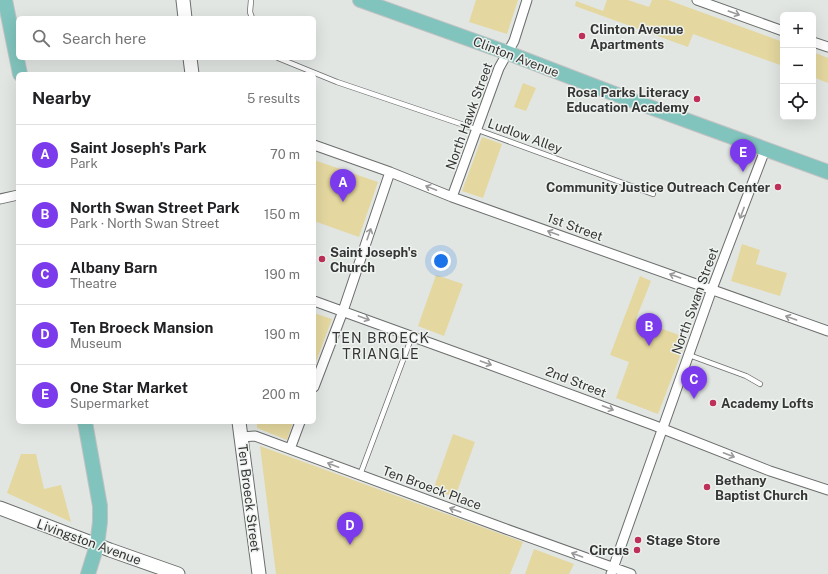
<!DOCTYPE html>
<meta charset="utf-8">
<style>
body{margin:0;font-family:"Public Sans",sans-serif;background:#f6f6f6;color:#202124}
.controls{position:absolute;right:12px;top:12px;display:grid;overflow:hidden;border-radius:6px;box-shadow:0 4px 16px #0002}
.controls button{width:36px;height:36px;display:grid;place-items:center;padding:0;border:0;border-bottom:1px solid #e0e0e0;background:#fff;color:#202124;font:20px sans-serif}
.you{position:absolute;left:441px;top:261px;width:14px;height:14px;margin:-10px;border:3px solid #fff;border-radius:50%;background:#1a73e8;box-shadow:0 0 0 6px #1a73e833}
.badge{display:grid;place-items:center;width:26px;height:26px;border-radius:50%;background:#7c3aed;color:#fff;font-size:13px;font-weight:700}
.pin{position:absolute;translate:-50% -33px;filter:drop-shadow(0 1px 2px #0008)}
.pin::after{content:'';position:absolute;top:21px;width:14px;height:12px;background:inherit;clip-path:polygon(0 0,100% 0,50% 100%)}
.list{margin:0;padding:0;list-style:none}
h2{display:flex;justify-content:space-between;align-items:center;height:52px;margin:0;padding:0 16px;font-size:17px}
h2 small{font-size:13px;font-weight:400;color:#757577}
.list li{display:grid;grid-template-columns:26px 1fr auto;gap:12px;align-items:center;box-sizing:border-box;height:60px;padding:0 16px;border-top:1px solid #e0e0e0}
.list b{display:block;font-size:15px;white-space:nowrap}
.list p{margin:0;font-size:13px;white-space:nowrap;color:#757577}
.list em{font-size:13px;font-style:normal;color:#757577}
.icon{flex:none;width:22px;height:22px;fill:none;stroke:currentColor;stroke-width:2;stroke-linecap:round;stroke-linejoin:round}
.map{position:relative;flex:none;width:828px;height:574px;overflow:hidden}
.search{position:absolute;background:#fff;box-shadow:0 4px 16px #0002;left:16px;top:16px;width:300px;height:44px;display:flex;align-items:center;gap:10px;box-sizing:border-box;padding:0 14px;border-radius:6px;color:#757577;font-size:15px}
.panel{position:absolute;background:#fff;box-shadow:0 4px 16px #0002;left:16px;top:72px;width:300px;height:352px;border-radius:6px}
.map>svg:first-child{display:block}
</style>
<div class="map">
<svg width="828" height="574" viewBox="0 0 828 574">
<rect width="100%" height="100%" fill="#e2e6e3"/>
<path fill="#e4d79f" d="M476,0H518L507,34L469,22Z
M607,0H628L649,7L652,0H668L783,42V66L693,34L688,47L575,6L576,1L603,11Z
M813,52L828,58V83L813,77Z
M523,83L536,88L526,111L514,107Z
M482,137L502,144L483,198L462,191Z
M314,160L378,182L359,237L314,221Z
M742,244L760,250L756,264L787,273L780,296L731,281Z
M436,275L463,284L444,336L418,326Z
M640,276L651,281L636,319L687,338L658,414L616,398L629,362L610,355Z
M314,313L332,319L314,367Z
M257,422H293L287,440L257,428Z
M453,434L475,442L455,497L433,490Z
M260,446L523,542L510,574H276Z
M21,454H36L44,489L61,485L71,522L7,493Z
M534,549L574,564L569,574H525Z"/>
<g fill="none" stroke-linecap="round" stroke-linejoin="round">
<g stroke="#6b6e6c" stroke-width="6">
<path id="lane" d="M251,0L250,12L252,18
M278,58L337,82L467,126L653,194
M689,355L746,376L760,384
M360,475L412,336"/>
</g>
<g stroke="#6b6e6c" stroke-width="11">
<path id="street" d="M697,0L783,31
M813,42L828,47
M314,145L390,172L452,197L828,331
M452,197L499,68L514,41L527,0
M0,199L18,195
M314,301L488,364L653,425L770,471L828,490
M314,387L343,311L390,172
M241,437L255,436L506,529L631,574
M290,449L300,422
M611,574L712,289L765,150"/>
</g>
<g stroke="#6b6e6c" stroke-width="15">
<path id="secondary" d="M183,0L185,18
M190,58L192,74
M239,422L259,574
M0,508L110,550L178,574"/>
</g>
<g stroke="#c2c2c2" stroke-width="16">
<path id="primary" d="M5,0L20,74
M360,0L508,53L628,99L828,172
M85,422L100,506V522L97,545L88,574"/>
</g>
<use href="#lane" stroke="#fff" stroke-width="4.5"/>
<use href="#street" stroke="#fff" stroke-width="9"/>
<use href="#secondary" stroke="#fff" stroke-width="13"/>
<use href="#primary" stroke="#81c4bd" stroke-width="14"/>
</g>
<defs><path id="oneway-shaft" d="M-6 0H5M1.5-3L5.5 0L1.5 3" fill="none" stroke-width="1.6" stroke-linecap="round" stroke-linejoin="round"/></defs>
<g stroke="#9a9a9a">
<use href="#oneway-shaft" transform="translate(734 13) rotate(20)"/>
<use href="#oneway-shaft" transform="translate(431 188) rotate(-158)"/>
<use href="#oneway-shaft" transform="translate(742 213) rotate(111)"/>
<use href="#oneway-shaft" transform="translate(553 233) rotate(-160)"/>
<use href="#oneway-shaft" transform="translate(369 234) rotate(-71)"/>
<use href="#oneway-shaft" transform="translate(675 276) rotate(-160)"/>
<use href="#oneway-shaft" transform="translate(364 318) rotate(20)"/>
<use href="#oneway-shaft" transform="translate(791 318) rotate(-160)"/>
<use href="#oneway-shaft" transform="translate(486 363) rotate(20)"/>
<use href="#oneway-shaft" transform="translate(608 408) rotate(21)"/>
<use href="#oneway-shaft" transform="translate(729 455) rotate(21)"/>
<use href="#oneway-shaft" transform="translate(333 465) rotate(-159)"/>
<use href="#oneway-shaft" transform="translate(455 510) rotate(-160)"/>
<use href="#oneway-shaft" transform="translate(577 555) rotate(-160)"/>
</g>
<g fill="#be2f59" stroke="#eff3f0" stroke-width="1.5">
<circle cx="582" cy="36" r="4"/>
<circle cx="697" cy="99" r="4"/>
<circle cx="778" cy="187" r="4"/>
<circle cx="322" cy="259" r="4"/>
<circle cx="713" cy="403" r="4"/>
<circle cx="707" cy="487" r="4"/>
<circle cx="638" cy="540" r="4"/>
<circle cx="637" cy="550" r="4"/>
</g>
<g text-anchor="middle" dominant-baseline="central" stroke-width="3" stroke-linejoin="round" paint-order="stroke">
<g font-size="13" font-weight="bold" fill="#343534" stroke="#eff3f0" text-anchor="start">
<text x="590" y="29">Clinton Avenue<tspan x="590" dy="15">Apartments</tspan></text>
<text x="689" y="92" text-anchor="end">Rosa Parks Literacy<tspan x="689" dy="15">Education Academy</tspan></text>
<text x="770" y="187" text-anchor="end">Community Justice Outreach Center</text>
<text x="330" y="252">Saint Joseph's<tspan x="330" dy="15">Church</tspan></text>
<text x="721" y="403">Academy Lofts</text>
<text x="715" y="480">Bethany<tspan x="715" dy="15">Baptist Church</tspan></text>
<text x="646" y="540">Stage Store</text>
<text x="629" y="550" text-anchor="end">Circus</text>
</g>
<g font-size="13" fill="#343534" stroke="#eff3f0">
<text transform="translate(516 57) rotate(21)">Clinton Avenue</text>
<text transform="translate(469 116) rotate(-70)">North Hawk Street</text>
<text transform="translate(525 136) rotate(20)">Ludlow Alley</text>
<text transform="translate(575 227) rotate(20)">1st Street</text>
<text transform="translate(695 301) rotate(-70)">North Swan Street</text>
<text transform="translate(576 382) rotate(21)">2nd Street</text>
<text transform="translate(432 488) rotate(20)">Ten Broeck Place</text>
<text transform="translate(249 498) rotate(83)">Ten Broeck Street</text>
<text transform="translate(89 542) rotate(20)">Livingston Avenue</text>
</g>
<g font-size="14" letter-spacing="1" fill="#343534" stroke="#eff3f0">
<text x="381" y="338">TEN BROECK<tspan x="381" dy="16">TRIANGLE</tspan></text>
</g>
</g>
</svg>
<div class="controls">
<button>+</button>
<button>−</button>
<button><svg class="icon" aria-label="locate" viewBox="0 0 24 24"><circle cx="12" cy="12" r="6"/><path d="M12 2v4M12 18v4M2 12h4M18 12h4"/></svg></button>
</div>
<div class="you"></div>
<div class="pin badge" style="left:343px;top:202px">A</div>
<div class="pin badge" style="left:649px;top:346px">B</div>
<div class="pin badge" style="left:694px;top:399px">C</div>
<div class="pin badge" style="left:350px;top:545px">D</div>
<div class="pin badge" style="left:743px;top:172px">E</div>
<div class="search"><svg class="icon" aria-label="search" viewBox="0 0 24 24"><circle cx="10" cy="10" r="6"/><path d="M15 15l6 6"/></svg>Search here</div>
<section class="panel">
<h2>Nearby<small>5 results</small></h2>
<ul class="list">
<li><span class="badge">A</span><div><b>Saint Joseph's Park</b><p>Park</p></div><em>70 m</em></li>
<li><span class="badge">B</span><div><b>North Swan Street Park</b><p>Park · North Swan Street</p></div><em>150 m</em></li>
<li><span class="badge">C</span><div><b>Albany Barn</b><p>Theatre</p></div><em>190 m</em></li>
<li><span class="badge">D</span><div><b>Ten Broeck Mansion</b><p>Museum</p></div><em>190 m</em></li>
<li><span class="badge">E</span><div><b>One Star Market</b><p>Supermarket</p></div><em>200 m</em></li>
</ul>
</section>
</div>
